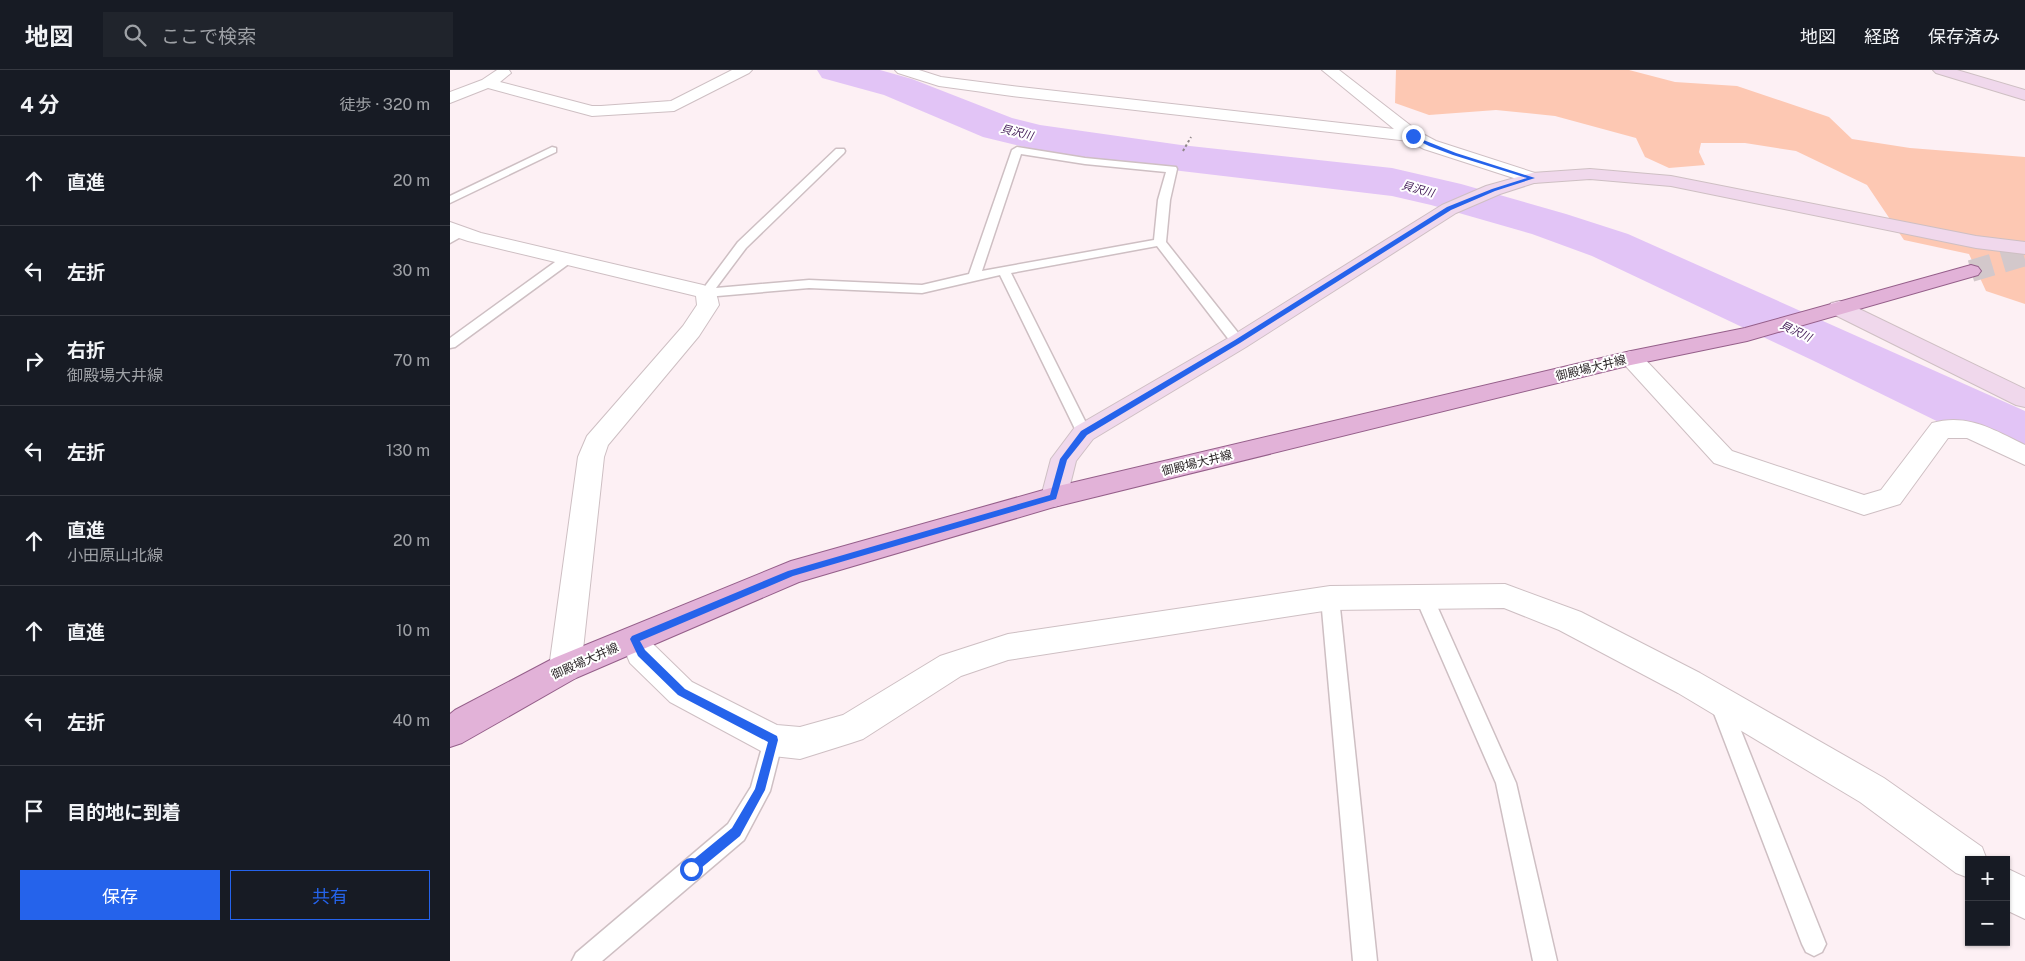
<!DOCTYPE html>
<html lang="ja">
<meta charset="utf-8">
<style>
body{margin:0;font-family:"Public Sans","Noto Sans JP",sans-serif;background:#20242c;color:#f1f3f6}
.controls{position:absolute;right:15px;bottom:15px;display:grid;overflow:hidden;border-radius:0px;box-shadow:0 1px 4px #0004}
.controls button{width:45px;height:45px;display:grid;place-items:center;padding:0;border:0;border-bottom:1px solid #363941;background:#171b24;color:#f1f3f6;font:25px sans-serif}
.stop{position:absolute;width:15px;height:15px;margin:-11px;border:4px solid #2563eb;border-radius:50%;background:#fff}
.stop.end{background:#2563eb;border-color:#fff;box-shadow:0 1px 5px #0008}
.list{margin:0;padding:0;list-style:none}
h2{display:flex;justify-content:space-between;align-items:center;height:65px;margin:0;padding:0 20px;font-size:21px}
h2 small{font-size:16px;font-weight:400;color:#9ea1a6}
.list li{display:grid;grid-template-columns:32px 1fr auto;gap:15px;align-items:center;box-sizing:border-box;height:90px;padding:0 20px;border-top:1px solid #363941}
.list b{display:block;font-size:19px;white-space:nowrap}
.list p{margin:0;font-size:16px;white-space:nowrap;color:#9ea1a6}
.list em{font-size:16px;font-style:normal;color:#9ea1a6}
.actions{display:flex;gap:10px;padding:15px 20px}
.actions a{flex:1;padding:11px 0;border:1px solid #2563eb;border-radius:0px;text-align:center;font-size:18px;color:#2563eb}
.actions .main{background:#2563eb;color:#fff}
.icon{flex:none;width:28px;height:28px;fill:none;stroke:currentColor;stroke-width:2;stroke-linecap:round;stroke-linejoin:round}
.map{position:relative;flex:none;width:1575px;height:891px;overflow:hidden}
header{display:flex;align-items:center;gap:30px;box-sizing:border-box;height:70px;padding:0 25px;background:#171b24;border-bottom:1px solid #363941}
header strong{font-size:24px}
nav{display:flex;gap:28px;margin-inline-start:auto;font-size:18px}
.search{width:350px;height:45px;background:#20242c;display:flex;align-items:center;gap:12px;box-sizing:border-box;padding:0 18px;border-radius:0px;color:#9ea1a6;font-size:19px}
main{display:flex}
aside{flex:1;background:#171b24}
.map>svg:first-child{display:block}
</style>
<header>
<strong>地図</strong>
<div class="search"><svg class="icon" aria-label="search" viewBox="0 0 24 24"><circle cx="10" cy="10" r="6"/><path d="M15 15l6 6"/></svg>ここで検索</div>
<nav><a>地図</a><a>経路</a><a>保存済み</a></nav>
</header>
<main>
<aside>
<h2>4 分<small>徒歩 · 320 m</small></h2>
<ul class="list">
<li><svg class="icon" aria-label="ahead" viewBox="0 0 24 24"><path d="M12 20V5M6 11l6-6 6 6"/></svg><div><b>直進</b></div><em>20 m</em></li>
<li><svg class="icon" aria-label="left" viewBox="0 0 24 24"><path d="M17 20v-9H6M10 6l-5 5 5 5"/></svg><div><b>左折</b></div><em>30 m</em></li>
<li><svg class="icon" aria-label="right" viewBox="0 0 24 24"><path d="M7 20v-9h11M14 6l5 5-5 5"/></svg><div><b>右折</b><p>御殿場大井線</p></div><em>70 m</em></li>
<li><svg class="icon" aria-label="left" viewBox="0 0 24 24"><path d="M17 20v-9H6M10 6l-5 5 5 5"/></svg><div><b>左折</b></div><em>130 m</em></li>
<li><svg class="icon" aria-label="ahead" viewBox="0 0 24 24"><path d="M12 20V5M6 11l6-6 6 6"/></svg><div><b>直進</b><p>小田原山北線</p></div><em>20 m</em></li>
<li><svg class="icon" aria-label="ahead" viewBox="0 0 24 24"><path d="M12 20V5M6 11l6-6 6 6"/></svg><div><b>直進</b></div><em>10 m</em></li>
<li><svg class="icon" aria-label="left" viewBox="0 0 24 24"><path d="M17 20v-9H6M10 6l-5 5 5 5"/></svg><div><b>左折</b></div><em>40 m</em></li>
<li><svg class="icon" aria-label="arrive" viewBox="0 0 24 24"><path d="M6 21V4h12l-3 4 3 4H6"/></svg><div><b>目的地に到着</b></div></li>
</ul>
<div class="actions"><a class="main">保存</a><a>共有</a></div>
</aside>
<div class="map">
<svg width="1575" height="891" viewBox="0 0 1575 891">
<rect width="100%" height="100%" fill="#fdf0f4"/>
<path fill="#fdc8b3" d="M946,0H1179L1225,12L1287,16L1379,47L1402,69L1460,78L1575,87V234L1536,221L1519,184L1454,170L1417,115L1346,81L1295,73H1251L1249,82L1255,95L1219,98L1195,87L1186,68L1105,46L1046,40L979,45L945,33Z"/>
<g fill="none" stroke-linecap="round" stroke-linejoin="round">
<path fill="#e2c4f6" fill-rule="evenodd" d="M367,0H430L462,9L562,48L590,55L731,75L942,98L1011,114L1116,144L1178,164L1575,341V389L1552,383L1364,291L1142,186L1082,164L981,135L942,126L731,101L590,81L533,67L434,25L372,8Z"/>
<path stroke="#d3c8cb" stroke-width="22" stroke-dasharray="22 11" stroke-linecap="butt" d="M1521,201L1575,185"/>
<g stroke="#cebfc3" stroke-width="3">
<path id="lane" d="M102,77L106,78V82L0,133V126Z
M567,77L635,88L726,97L727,99L720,130L716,172L793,269L795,272L793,275H783L707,176L561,203L641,363L639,367L634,368L629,367L627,363L550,205L472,223L359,218L256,227L250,223L288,172L386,79H394L395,81L394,83L296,178L266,218L359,210L472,215L519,204L562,80ZM571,84L635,94L716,102L708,130L704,170L532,201Z
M12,159L16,160L18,162L16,164L0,173V164Z
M116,186L122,190L120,193L5,277L0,278V268L112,187Z
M974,520L980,522L983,527L1066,713L1107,891H1083L1046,713L965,527L968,522Z
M880,521L886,523L889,528L927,891H903L871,528L874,523Z
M1270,624L1277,627L1280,633L1376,874L1372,882L1364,886L1356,882L1352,874L1260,633L1263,627Z
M323,661L330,663L333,670L320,721L294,770L152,891H122L126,883L278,754L301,717L316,663Z"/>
</g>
<g stroke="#cebfc3" stroke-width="2">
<path id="street" d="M47,0H59L61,3L50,12L142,36H151L221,31L282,0H302L299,3L224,41L142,46L38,18L0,33V22L32,10Z
M445,0H469L491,7L562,16L944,59L872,0H889L969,62L986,71L1088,104L1091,108L1088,112L1082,113L1076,112L974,79L959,71L562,26L489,16L448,3Z
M0,152L31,163L253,215C265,219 267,223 269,235L249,266L158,375L154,387L131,598L126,608L115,612L104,608L99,598L128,387L137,366L233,256L247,235L246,226L18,171L0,165Z
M1181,281L1189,283L1282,381L1414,425L1431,420L1482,353C1518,343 1544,360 1575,375V395L1517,368H1498L1450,434L1414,445L1264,393L1173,293L1169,288L1173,283Z
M1055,514L1131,542L1250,603L1434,708L1532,777L1537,790H1519V808L1506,803L1410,732L1228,623L1109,560L1054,538L880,540L558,590L511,606L413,669L401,673L350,689L323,686L311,681L220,632L180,593L170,569L174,560L185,556L196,560L203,574L242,612L327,655L350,657L393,645L490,586L558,564L880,516Z
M1556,798L1575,807V849L1556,840Z"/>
</g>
<g stroke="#cebfc3" stroke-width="2">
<path id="secondary" d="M1483,0H1507L1575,20V30L1486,3Z
M1140,99L1221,106L1526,166L1575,172V184L1526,178L1221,116L1140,109L1084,113L1050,124L1006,143L796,277L643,369L626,391L617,427L614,434L604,437L594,434L591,427L601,389L625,357L780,267L992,135L1036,116L1082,103Z
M1389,231L1397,233L1575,319V337L1566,335L1381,243L1378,238L1381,233Z"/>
</g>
<g stroke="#955f8a" stroke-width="2">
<path id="primary" d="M1521,195L1528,197L1531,201L1528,205L1297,271L1181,295L604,437L349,512L126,608L12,673L0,677V644L5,640L104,588L341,491L604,417L1181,281L1295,258Z"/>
</g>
<path stroke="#908789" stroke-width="2" stroke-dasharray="2.5 2.5" stroke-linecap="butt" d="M733,81L741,67"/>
<use href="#lane" fill="#fff" fill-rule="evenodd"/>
<use href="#street" fill="#fff" fill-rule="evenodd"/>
<use href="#secondary" fill="#f0d8ec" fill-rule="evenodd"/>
<use href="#primary" fill="#e2b2d8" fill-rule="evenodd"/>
</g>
<path fill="#2563eb" d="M961,65L1006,83L1085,108L1045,121L1001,140L790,273L637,365L617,390L606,429L343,506L190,571L195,580L235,619L327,666L328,670L315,720L290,766L245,803L241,805L237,803L235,799L237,795L282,758L305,719L318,672L228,625L188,586L180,569L182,566L338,501L600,425L610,389L631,361L785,270L997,137L1042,119L1077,108L1003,85L979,76L961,67Z"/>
<g text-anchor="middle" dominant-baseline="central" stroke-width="4" stroke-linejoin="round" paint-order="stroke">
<g font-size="11" font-style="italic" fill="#46205a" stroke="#fff">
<text transform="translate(567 62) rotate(14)">貝沢川</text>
<text transform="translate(968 119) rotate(15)">貝沢川</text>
<text transform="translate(1346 261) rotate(25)">貝沢川</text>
</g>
<g font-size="12" fill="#2c2628" stroke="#fff">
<text transform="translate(1141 298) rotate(-14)">御殿場大井線</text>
<text transform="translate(747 393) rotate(-14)">御殿場大井線</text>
<text transform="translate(135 591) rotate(-24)">御殿場大井線</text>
</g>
</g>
</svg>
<div class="controls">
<button>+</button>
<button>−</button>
</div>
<div class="stop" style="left:241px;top:799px"></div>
<div class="stop end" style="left:963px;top:66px"></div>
</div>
</main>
